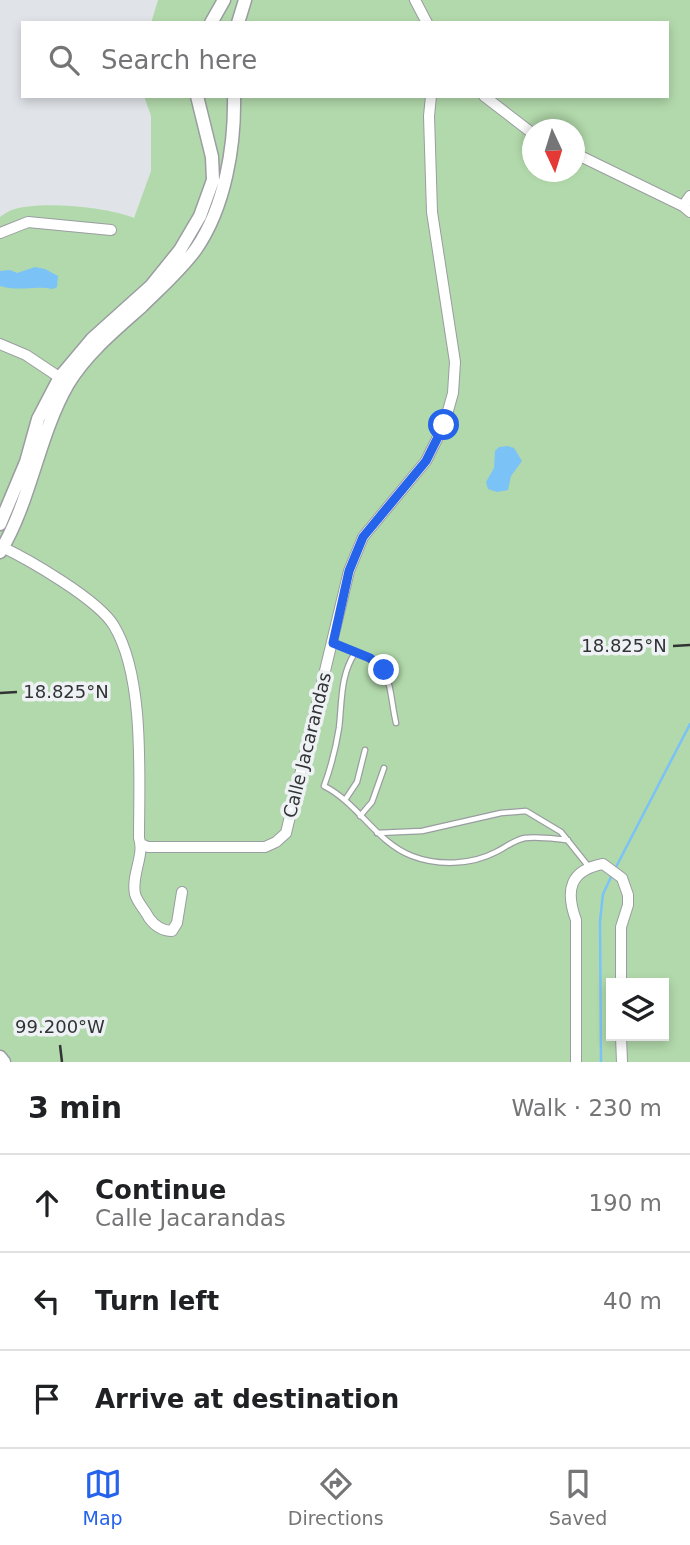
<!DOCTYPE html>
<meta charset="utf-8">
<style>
body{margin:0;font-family:"DejaVu Sans",sans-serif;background:#f6f6f6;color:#202124}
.controls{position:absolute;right:21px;bottom:21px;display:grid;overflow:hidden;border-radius:0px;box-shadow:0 4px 10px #0003}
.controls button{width:63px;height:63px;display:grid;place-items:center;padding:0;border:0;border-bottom:2px solid #e0e0e0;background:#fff;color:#202124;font:35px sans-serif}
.compass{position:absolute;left:522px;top:119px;width:63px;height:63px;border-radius:50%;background:#fff;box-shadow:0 4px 10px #0003;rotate:176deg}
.stop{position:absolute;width:21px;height:21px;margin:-16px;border:5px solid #2563eb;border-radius:50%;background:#fff}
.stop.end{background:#2563eb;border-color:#fff;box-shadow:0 2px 7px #0008}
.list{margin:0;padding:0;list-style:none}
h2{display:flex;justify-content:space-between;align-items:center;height:91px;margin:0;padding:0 28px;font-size:30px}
h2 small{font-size:23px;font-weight:400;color:#757577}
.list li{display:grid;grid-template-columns:46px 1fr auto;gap:21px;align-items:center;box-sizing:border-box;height:98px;padding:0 28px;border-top:2px solid #e0e0e0}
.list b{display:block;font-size:26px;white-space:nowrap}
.list p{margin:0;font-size:23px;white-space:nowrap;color:#757577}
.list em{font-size:23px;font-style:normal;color:#757577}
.icon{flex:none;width:38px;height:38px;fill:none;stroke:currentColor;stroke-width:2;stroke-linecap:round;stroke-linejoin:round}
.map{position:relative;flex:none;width:690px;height:1062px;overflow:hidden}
.search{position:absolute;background:#fff;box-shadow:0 4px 10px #0003;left:21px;right:21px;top:21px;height:77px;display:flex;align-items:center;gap:18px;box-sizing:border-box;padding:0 24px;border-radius:0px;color:#757577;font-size:26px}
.sheet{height:385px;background:#fff}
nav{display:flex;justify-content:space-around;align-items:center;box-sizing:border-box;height:98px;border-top:2px solid #e0e0e0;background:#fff;font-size:19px;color:#757577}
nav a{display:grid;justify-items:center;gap:4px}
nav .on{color:#2563eb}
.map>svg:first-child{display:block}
</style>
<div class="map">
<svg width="690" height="1062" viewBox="0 0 690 1062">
<rect width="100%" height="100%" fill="#e0e4e8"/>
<path fill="#b2d9ab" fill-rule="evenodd" d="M158,0H690V1062H0V217C4,214 10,210 15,209C43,201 107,207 134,218L151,171V116L144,96H667V23H151ZM532,130H574V172H532ZM611,983H664V1036H611Z"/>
<path fill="#7bc2f7" d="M35,267L45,269L58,276L57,287L53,289C34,285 20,292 0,286V271L10,270L17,273Z
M508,446L514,448L522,461L511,476L508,490L497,492L488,489L486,482L494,468L495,451L499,447Z"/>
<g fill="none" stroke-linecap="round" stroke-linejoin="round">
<path stroke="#7bc2f7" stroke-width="2.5" d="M615,869L690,724
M601,1062L600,921L603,894L612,875"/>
<g stroke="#9a9da1" stroke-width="7">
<path id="service" d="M333,643L355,653C340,675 342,703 339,728C336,747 331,767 324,786C358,803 376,842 412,856C438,866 471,865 496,852C506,847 514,840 525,838C538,836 555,839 568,840
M355,653C394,665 388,687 396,723
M345,800L357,782L365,750
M360,816L372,802L384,768
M377,833L422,831L501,813L526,811L561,832L589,867"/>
</g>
<g stroke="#9a9da1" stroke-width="12">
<path id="minor" d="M415,0L427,23
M484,96L532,133
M574,153L683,206L690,212
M683,206L690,196
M0,233L28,222L111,230
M0,344L26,355L65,381
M0,546C28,559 99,600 114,626C145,677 139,778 139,838C145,855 131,875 135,894C137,902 145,910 149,918C155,926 162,931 172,931L177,923L182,892
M141,844L148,847H265L276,842L286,833L349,571L363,537L426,461L444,425L453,393L455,362L432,212L429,116L431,96
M621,1036L622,1062
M576,1062V920C565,890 570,870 603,864L622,878L628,895V905L621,927V983"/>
</g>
<g stroke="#9a9da1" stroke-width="15">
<path id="tertiary" d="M211,23L224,0
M238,23L245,0
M0,524L26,462L38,419L60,377L92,339L151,286L180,250L200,216L213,180L212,157L197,96
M0,552C31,501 38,436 68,384C86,354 115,330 141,307C159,289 181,270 196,249C225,207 235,146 234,96
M0,1057L4,1062"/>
</g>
<use href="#service" stroke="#fff" stroke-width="4.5"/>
<use href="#minor" stroke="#fff" stroke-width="10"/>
<use href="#tertiary" stroke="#fff" stroke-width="12"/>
</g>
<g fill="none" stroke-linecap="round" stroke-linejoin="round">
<path stroke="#2563eb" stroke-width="9" d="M384,670L370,658L333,643L349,571L363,537L426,461L444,425"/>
</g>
<path fill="none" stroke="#323335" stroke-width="2.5" d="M673,646L690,645M0,693L17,692M60,1045L62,1062"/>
<g text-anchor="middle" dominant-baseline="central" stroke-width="7" stroke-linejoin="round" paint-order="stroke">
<g font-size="18" fill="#323335" stroke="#eef2f5">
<text transform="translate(307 745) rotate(-76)">Calle Jacarandas</text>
</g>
</g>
<g font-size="18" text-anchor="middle" fill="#323335" stroke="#eef2f5" stroke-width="7" stroke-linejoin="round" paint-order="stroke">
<text x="624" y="652">18.825°N</text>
<text x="66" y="698">18.825°N</text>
<text x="60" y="1033">99.200°W</text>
</g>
</svg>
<div class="controls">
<button><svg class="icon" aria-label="layers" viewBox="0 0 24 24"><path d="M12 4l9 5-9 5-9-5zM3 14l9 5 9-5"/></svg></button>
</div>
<svg class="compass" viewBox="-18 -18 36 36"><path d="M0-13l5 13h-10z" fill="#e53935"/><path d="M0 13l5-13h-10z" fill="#757577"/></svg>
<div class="stop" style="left:444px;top:425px"></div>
<div class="stop end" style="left:384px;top:670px"></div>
<div class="search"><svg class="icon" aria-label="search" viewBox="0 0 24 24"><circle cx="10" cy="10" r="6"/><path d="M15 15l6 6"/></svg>Search here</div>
</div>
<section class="sheet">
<h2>3 min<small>Walk · 230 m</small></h2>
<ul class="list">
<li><svg class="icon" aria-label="ahead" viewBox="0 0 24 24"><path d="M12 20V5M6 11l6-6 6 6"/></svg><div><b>Continue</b><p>Calle Jacarandas</p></div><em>190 m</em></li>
<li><svg class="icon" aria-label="left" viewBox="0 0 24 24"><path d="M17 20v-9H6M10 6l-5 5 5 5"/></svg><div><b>Turn left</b></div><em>40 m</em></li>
<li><svg class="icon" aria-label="arrive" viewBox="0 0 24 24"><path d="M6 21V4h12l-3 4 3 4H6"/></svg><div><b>Arrive at destination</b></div></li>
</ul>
</section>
<nav>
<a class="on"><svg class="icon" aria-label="map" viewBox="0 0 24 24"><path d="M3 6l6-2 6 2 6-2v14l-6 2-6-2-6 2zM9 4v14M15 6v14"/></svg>Map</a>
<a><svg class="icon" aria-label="directions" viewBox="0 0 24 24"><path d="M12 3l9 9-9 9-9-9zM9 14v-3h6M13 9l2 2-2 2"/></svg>Directions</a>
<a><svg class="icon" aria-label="saved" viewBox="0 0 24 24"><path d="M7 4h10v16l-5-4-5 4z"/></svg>Saved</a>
</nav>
